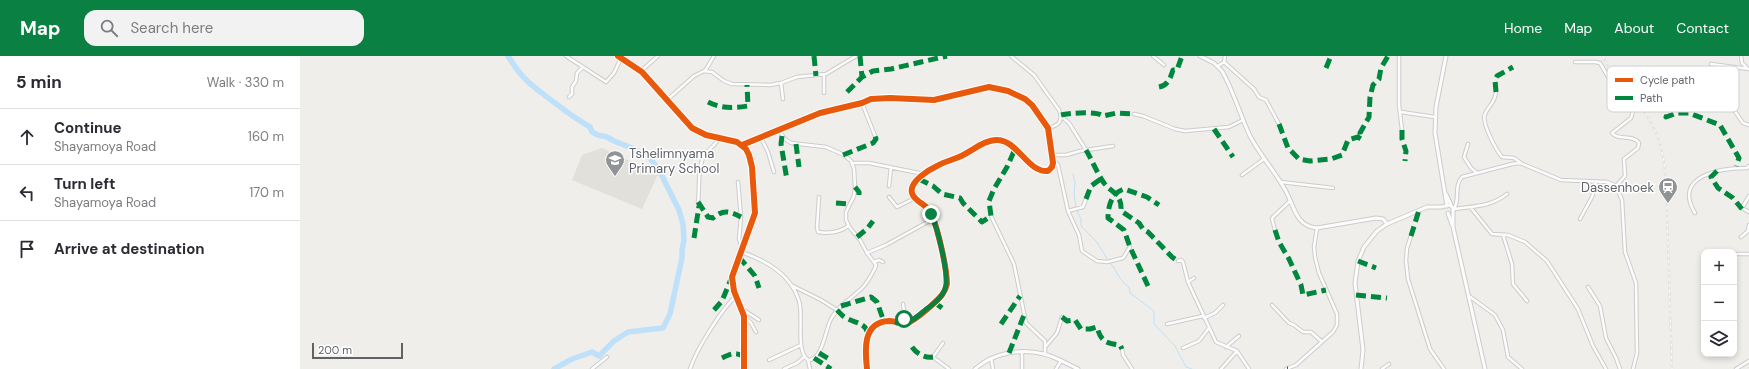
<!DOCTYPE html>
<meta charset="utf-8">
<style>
body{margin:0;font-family:"DM Sans",sans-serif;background:#f2f2f3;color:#2b2b33}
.controls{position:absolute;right:12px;bottom:12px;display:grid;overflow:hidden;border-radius:8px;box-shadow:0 2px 6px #0003}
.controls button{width:36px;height:36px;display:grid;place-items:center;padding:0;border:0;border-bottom:1px solid #e1e1e2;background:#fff;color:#2b2b33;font:20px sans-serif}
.scale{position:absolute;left:12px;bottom:10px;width:91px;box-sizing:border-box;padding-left:4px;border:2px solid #5f6368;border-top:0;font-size:11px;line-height:14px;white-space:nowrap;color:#5f6368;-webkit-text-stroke:3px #fff;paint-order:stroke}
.stop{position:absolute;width:12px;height:12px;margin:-9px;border:3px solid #0b8043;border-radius:50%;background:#fff}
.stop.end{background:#0b8043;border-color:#fff;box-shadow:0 1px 4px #0008}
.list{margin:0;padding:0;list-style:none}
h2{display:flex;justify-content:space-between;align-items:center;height:52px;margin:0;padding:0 16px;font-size:17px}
h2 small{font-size:13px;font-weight:400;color:#7c7c81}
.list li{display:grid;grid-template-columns:26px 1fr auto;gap:12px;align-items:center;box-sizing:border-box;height:56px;padding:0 16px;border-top:1px solid #e1e1e2}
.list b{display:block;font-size:15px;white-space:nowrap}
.list p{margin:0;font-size:13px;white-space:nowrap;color:#7c7c81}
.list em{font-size:13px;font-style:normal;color:#7c7c81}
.icon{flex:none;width:22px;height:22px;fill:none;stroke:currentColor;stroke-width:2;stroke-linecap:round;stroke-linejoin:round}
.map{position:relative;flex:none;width:1449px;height:313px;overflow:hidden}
header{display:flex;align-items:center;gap:24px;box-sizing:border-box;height:56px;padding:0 20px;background:#0b8043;color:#fff}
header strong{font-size:19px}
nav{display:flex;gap:22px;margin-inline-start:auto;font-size:14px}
.search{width:280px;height:36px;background:#f2f2f3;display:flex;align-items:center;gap:10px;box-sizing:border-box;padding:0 14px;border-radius:12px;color:#7c7c81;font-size:15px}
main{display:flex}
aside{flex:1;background:#fff}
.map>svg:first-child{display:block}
</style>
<header>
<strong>Map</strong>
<div class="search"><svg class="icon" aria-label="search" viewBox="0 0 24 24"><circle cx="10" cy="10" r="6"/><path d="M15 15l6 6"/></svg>Search here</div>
<nav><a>Home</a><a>Map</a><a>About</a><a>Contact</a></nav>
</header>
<main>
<aside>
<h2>5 min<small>Walk · 330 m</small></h2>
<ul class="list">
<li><svg class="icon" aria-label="ahead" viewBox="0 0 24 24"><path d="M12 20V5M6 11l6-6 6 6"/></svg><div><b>Continue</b><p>Shayamoya Road</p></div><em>160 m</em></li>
<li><svg class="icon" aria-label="left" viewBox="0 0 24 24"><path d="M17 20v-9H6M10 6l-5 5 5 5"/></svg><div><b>Turn left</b><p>Shayamoya Road</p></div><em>170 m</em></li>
<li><svg class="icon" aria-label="arrive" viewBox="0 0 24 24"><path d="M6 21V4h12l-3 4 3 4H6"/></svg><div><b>Arrive at destination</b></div></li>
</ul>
</aside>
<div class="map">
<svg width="1449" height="313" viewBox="0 0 1449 313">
<rect width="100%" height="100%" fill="#efeeea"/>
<path fill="#e2e0da" d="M302,92L358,118L342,153L272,124L282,99Z"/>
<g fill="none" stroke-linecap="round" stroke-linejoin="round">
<path stroke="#bfe0f9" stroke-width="1" d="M773,118L775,127L774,138L776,152
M777,155L781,163V170L796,185L808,204
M810,207C817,214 819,225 829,231L830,237L854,255V268L875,290L886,311L892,313"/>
<path stroke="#bfe0f9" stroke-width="5.5" d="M208,0C222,23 231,29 251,44C264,54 276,63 290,71L292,76L298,79L307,81L314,85L332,92L350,102L359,114L379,154L383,168L384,184L382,194V202L370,258L363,272L328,276L314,285L299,300L292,296L272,303L254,313"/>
<g stroke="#cbcccc" stroke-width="4.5">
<path id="minor" d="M266,0L306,26L314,17L321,2
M711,0L734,19L759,54C764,65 758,70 748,72
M853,0L864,9
M1099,0V49L1102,74
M1441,0L1442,7L1447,12
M924,6L954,33L959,41L966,44L979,68
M924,6L925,0
M1275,6H1295L1300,7L1314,31L1332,50L1333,55L1331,62L1312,77C1318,85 1333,78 1339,87L1338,92L1324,103L1325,120L1316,130
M1411,8L1449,13
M918,10L924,6
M341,15L358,0
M405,15L414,0
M524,19V37
M481,27L483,43
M1360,33L1373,32L1424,46L1432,51L1443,67L1449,69
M1196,36C1195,47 1189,49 1185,58C1181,66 1196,94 1202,101L1214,102L1221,107
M269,41L272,38V31L276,25L277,17L282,12
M367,44L394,20L404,15L412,16L424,25L432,28L470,29L481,27L497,21L526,18L556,0
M562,47L575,80
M1101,56L1135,61
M834,58L843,60L875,73L885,75L929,71L943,64
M762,61L769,67L786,94
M460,80L468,96L474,116
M1168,88L1164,101L1171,112L1177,117
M442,89L520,57L562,47L571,43L590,42L634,44L689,31L708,35L725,43L732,49L748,72L753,107L752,111L748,115C728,117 718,85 698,84C685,83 671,96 659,101C652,104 644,106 637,110C628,114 609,126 612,137C614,145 625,148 629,154C637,166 647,213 647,228C646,232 645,235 642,239C636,246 615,265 607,267C601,268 595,265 589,265C562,266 565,295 567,313
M752,99H766L780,95L813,90
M753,103L758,109L768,155L779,179L782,195L797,205L807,206L823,202L830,191
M552,107H569L624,118
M942,119L964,103
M438,126L441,161L439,183L442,192
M981,126L1033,132
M589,130L591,111
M1449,140L1442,152L1449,156
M519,141L517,171L518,176C528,178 541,176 548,170
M589,141L597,151L615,142
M398,146C400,132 397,115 403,102C407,94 415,90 419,82
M1171,152L1192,178L1208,179L1225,186L1247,205L1278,253L1293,290L1306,313
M1155,153C1175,150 1190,151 1207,138
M1153,154C1161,145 1153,131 1162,121L1212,108L1220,107L1261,124L1307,126L1316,130L1322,144L1325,196L1336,227L1337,297L1333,313
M768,155L783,151L786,143
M1395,157C1372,119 1422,112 1447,112L1449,110
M691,160L714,208L726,267L745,285V298
M1280,163L1292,141L1296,126
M975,174L972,163L973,161L990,145
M1203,179L1212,208L1213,228L1227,245
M1111,180L1107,192L1106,205L1108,223L1130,293L1144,313
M1441,181L1448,175L1449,169
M441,196C465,204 491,218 499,245C504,260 495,295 508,304C523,304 525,274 531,263C538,249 553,242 564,230C568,225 572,218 575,212L576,209L567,197L560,184L550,172L546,164V156L554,140L555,131L554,113L551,105L544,99L526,91L491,87L485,83L478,73
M567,197L586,189L633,163
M1434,198H1449
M878,205L881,204L883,206L888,226L916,286L937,295L949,313
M574,206L579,204L583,206
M888,226L894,222
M491,229L521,244L537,254
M1288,231L1300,250L1306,282L1316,302L1320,313
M1169,240L1195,259L1203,274L1208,301L1222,313
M972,249L989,267L994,269L1003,276H1011L1021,285
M442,253L459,264
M444,260L451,267L456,276
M904,262L915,257L923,249
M598,266L605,261L603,248
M867,268L903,260
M643,287L633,301L649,313
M746,290L757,277L762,261
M926,291L939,280
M883,292L899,285L909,272
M822,293L823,299L832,313
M691,302L693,313
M469,304L501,289
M508,304L510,313
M292,313L307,301
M390,313C396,294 421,254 436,240
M484,313L497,307L504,301
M722,313V296
M756,313L761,305
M921,313L937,295
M986,313L996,309L1033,276L1037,269V258L1019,217L1015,201L1014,191L1017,172
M1082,313L1089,308
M1436,313L1449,305"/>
</g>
<g stroke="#cbcccc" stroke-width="5">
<path id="tertiary" d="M318,0L342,16L392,72L406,79L437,86L446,93L449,99L452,111L455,157L432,221L434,235L444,260V313
M900,0L914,7L922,15C934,36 940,59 950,80C960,99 974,114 984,132C994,147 994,170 1017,172L1076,162L1083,163L1087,168
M1146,0L1136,51L1135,77L1147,150
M1146,138L1151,149
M1148,157L1152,169
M675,313C693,297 720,292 744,298C756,301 767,308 778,313
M1061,313L1063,294L1055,227L1058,205L1064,191L1077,175L1087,168L1127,151H1141L1150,149L1153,152V171L1185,313"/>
</g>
<use href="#minor" stroke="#fdfcfc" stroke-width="2.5"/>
<use href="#tertiary" stroke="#fdfcfc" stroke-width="3"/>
<g stroke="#e4e4e4" stroke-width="2.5">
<path id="rail" d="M1303,0C1311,21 1327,35 1341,52C1359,74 1364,98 1366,126L1372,313"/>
</g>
<use href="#rail" stroke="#fff" stroke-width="1" stroke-dasharray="3" stroke-linecap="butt"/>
<path stroke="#00873e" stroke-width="5" stroke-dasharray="10 5" stroke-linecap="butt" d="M514,0L516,20
M560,0L562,21
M1026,12L1031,0
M859,31C868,29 870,23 873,14H877L882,0
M1360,33L1365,49L1370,54L1366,61L1377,57H1389L1420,69L1439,102L1436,110
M547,36L562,21L573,15L591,13L647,0
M1196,36L1195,24L1197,20L1213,11
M408,46C422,53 434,52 448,50L447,29
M761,59C769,57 799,55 803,60L817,57L834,58
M979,68L988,92L999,103L1010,105L1031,103L1042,99L1048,84L1058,81L1061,83V82L1060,77L1069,61L1070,41L1073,29L1079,23L1081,12L1088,0
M914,73L933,101
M1102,74V83L1106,95L1105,105
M482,80L481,88L487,124
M496,88L499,111
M786,94C792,104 797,117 804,127C813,138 822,138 821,155L839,167L843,173L848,176L872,201L878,205
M543,99L573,87L576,83L575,80
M1417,115L1411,121L1418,132L1433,142L1442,153
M619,123L633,130L642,138L660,142L663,147L682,166L691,160L689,145L694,133L707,111L715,93
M555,131L559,136V139
M786,143L791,130L802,122
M398,146L408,161L413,162C424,153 429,155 441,161
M536,147L551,148
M975,174L979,186L989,203L1001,229L1003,239L1026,234
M1111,180L1119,154
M557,181L567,173L573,165
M394,182L399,150
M439,201L455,220L459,232
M1058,205L1076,212
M848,230L830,191L824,174L808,162C808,151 811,137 824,133L847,141L859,149
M1056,239L1087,242
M634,246L642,252
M541,250L571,241L577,246L583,263
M414,254L422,245L431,223
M537,254C540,257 543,261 548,263C556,267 566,267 568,278
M762,261L767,265L775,264L781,273H790L797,271C801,286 806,287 820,289L822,293
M701,268L720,240
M612,291C617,298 624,302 633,301
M519,297L531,304
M709,297L724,259
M422,302C430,298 436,295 444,301
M514,302L531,313
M987,313H988"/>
<g stroke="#fff" stroke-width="8">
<path id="cycleway" d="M318,0L342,16L392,72L406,79L437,86L446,93L449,99L452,111L455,157L432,221L434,235L444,260V313
M442,89L520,57L562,47L571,43L590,42L634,44L689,31L708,35L725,43L732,49L748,72L753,107L752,111L748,115C728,117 718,85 698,84C685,83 671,96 659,101C652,104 644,106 637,110C628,114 609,126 612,137C614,145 625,148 629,154C637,166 647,213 647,228C646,232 645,235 642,239C636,246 615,265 607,267C601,268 595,265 589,265C562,266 565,295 567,313"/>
</g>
<use href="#cycleway" stroke="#e8590c" stroke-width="6"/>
</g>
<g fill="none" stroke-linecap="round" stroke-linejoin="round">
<path stroke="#0b8043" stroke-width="5" d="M604,263L597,267C609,268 616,262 624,255C632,249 642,242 645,233C650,220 637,170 631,158"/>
</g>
<defs>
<g id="school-pin" transform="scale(1)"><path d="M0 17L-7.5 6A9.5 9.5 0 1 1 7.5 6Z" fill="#919496" stroke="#fff"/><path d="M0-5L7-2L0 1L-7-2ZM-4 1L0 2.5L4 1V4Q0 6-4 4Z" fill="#fff"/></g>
<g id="station-pin" transform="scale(1)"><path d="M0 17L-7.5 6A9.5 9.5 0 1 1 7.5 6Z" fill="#919496" stroke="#fff"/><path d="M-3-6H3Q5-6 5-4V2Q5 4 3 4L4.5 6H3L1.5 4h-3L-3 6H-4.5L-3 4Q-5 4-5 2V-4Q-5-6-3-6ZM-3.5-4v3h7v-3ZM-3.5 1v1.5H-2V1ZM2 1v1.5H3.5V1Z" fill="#fff"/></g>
</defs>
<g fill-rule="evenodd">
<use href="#school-pin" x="315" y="104"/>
<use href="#station-pin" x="1368" y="131"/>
</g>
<g text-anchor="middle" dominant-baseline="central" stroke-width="3" stroke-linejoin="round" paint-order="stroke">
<g font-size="13" fill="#5f6368" stroke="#fff" text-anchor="start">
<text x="329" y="97">Tshelimnyama<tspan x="329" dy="15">Primary School</tspan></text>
<text x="1354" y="131" text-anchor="end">Dassenhoek</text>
</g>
</g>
<rect x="1307" y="10" width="132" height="46" rx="6" fill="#fff" stroke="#cfd0d2" stroke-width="1"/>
<rect x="1315" y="22" width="18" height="4" fill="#e8590c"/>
<rect x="1315" y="40" width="18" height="4" fill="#00873e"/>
<g font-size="11" fill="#5f6368">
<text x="1340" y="28">Cycle path</text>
<text x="1340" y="46">Path</text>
</g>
</svg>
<div class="controls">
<button>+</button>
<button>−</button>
<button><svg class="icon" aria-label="layers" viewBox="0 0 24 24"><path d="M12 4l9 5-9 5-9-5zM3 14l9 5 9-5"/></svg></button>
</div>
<div class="scale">200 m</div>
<div class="stop" style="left:604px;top:263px"></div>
<div class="stop end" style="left:631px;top:158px"></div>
</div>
</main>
